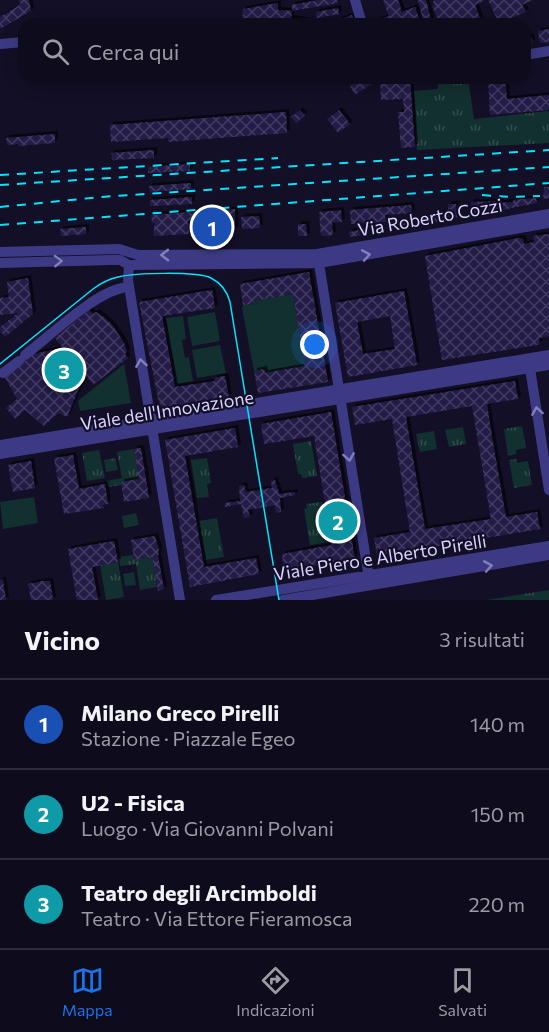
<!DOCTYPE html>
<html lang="it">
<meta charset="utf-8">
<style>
body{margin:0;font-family:Commissioner,sans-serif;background:#171425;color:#f1f3f6}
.you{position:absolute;left:315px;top:345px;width:21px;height:21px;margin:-15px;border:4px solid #fff;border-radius:50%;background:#1a73e8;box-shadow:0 0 0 9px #1a73e833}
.badge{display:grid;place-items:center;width:39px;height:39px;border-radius:50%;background:#1a73e8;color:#fff;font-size:20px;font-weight:700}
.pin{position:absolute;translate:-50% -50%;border:3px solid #fff;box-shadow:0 2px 6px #0006}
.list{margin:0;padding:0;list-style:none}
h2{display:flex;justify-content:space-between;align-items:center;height:78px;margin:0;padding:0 24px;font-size:26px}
h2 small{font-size:20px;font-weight:400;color:#9b9ba3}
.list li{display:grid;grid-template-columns:39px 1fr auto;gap:18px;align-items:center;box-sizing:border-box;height:90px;padding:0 24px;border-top:2px solid #2e2b3b}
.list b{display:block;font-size:22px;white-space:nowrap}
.list p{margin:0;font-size:20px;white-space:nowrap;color:#9b9ba3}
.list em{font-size:20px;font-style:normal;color:#9b9ba3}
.icon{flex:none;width:33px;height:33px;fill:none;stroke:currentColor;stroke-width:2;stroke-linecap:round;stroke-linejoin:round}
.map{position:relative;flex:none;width:549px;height:600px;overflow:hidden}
.search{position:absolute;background:#0e0b1c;box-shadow:0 3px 15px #0003;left:18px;right:18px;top:18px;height:66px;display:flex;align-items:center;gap:15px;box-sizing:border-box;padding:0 21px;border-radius:18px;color:#9b9ba3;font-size:22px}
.sheet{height:348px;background:#0e0b1c}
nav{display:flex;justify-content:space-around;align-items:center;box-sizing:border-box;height:84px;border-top:2px solid #2e2b3b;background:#0e0b1c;font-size:16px;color:#9b9ba3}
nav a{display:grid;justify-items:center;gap:3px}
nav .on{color:#1a73e8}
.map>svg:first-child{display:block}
</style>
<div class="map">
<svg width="549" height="600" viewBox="0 0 549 600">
<defs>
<pattern id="grass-tufts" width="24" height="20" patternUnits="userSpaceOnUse" patternTransform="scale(1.5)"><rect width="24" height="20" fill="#12302f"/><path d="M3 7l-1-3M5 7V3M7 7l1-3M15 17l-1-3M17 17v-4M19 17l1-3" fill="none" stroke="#344d4e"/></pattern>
<pattern id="building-cross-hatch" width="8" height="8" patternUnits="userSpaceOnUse" patternTransform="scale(1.5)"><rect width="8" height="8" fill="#241b47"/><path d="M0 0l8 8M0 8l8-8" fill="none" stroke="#433b63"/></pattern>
<filter id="shadow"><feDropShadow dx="3" dy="-3" stdDeviation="0" flood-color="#0009"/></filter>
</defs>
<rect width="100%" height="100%" fill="#130f26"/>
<path fill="url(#grass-tufts)" d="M438,78H468L474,119L549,111V143L417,150L414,91L438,89Z
M522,426L526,448L516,450V454L508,456L504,429Z
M463,427L466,444L449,447L445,430Z
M434,431L437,449L420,452L416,434Z
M311,441L317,476L302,478L301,474H298L293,444Z
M134,449L139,479L121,482L122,485L108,487L106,481L122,478L117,452Z
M99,450L105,478L87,481L82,453Z
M115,458L118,470L106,472L104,460Z
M207,458L211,483L207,484L209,497L197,498L191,460Z
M517,459V463L528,461L532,485L514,488L509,460Z
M322,502L329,542L310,545L304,509L307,508L306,504Z
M217,518L224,557L206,560L199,521Z
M133,555L134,560L152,557L157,587L140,590L136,564L120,566L119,557Z
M118,562L124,597L106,600L100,565Z
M134,572L136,585L125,586L123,574Z
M549,590V600H487Z"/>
<path fill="#12302f" d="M293,294L305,366L265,373L264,369L254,371L242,308L243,305L254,304L253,301Z
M215,312L220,341L192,346L187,317Z
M183,316L186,339L182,340L185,358L189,357L193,381L177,384L166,318Z
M220,345L226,373L197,378L192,350Z
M124,364L131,403L80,411L78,401Z
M34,497L38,523L3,529L0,502Z
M136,513L139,525L124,528L122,516Z"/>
<path fill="url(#building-cross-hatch)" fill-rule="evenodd" filter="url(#shadow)" d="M18,0H29L31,11L0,29V17L21,4Z
M318,0H337L338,3L292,11L291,18L326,24H281L282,20L274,18V24H242L243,9L278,3V10L292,11V5Z
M385,0H398L402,12L415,7L420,21L412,24H376L375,21L389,16L383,1Z
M418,0H426L432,24H424Z
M435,0H485L475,5L482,24H440L432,6L434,5L433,1Z
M488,0H533L522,5L526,12L499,23Z
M338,8L339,14L317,18L316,12Z
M352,15L354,24H339L338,20Z
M549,29V42L540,43L538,31Z
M531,36L532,43H525V37Z
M364,78H370L373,83L355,95L350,86Z
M380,78H410L415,147L401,148L398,112H404L403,99L381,100Z
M488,78H505L507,99L549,95V110L490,115Z
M300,110L305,115L296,123L291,117Z
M339,110L350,124L338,133L327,119Z
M286,112L287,133L168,142V138L111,142L110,125Z
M55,134V143L18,146V144L7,145L6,138Z
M154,150V158L112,160L111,153Z
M190,164V171L148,173V167Z
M191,183V189L150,192L149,186Z
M544,187H549V198L543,199Z
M192,197V204L150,206V200Z
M536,198L537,203L472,216L471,202L500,201L501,203L513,202V200Z
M448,204H456L457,218H449Z
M411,205L412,213L385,215L386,222L351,224L350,210Z
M235,209V231L193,234L192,220L188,221L189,234L153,236L155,223H152L151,215Z
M341,210L342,222L332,223L333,235L321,236L319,212Z
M442,213L444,220L432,223L431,216Z
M259,216L260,228L242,229L241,217Z
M409,222L410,228L395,230L394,225Z
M298,224H306L307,236H298Z
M86,227V234L61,236L60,229Z
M364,229L365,235L350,237L349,232Z
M549,234V336L539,338L540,343L538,345L442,360L425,256L519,238L523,239L524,244L534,242L533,236Z
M309,272L328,382L258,393L254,371L264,369L265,373L305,366L293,294L253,301L254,304L243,305L240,284Z
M28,278L33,314L5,337L0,331V327L18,313L0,315V298L9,297L7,282Z
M212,290L215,308L162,316L175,387L215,381L214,378L225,376L229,397L160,409L139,302Z
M404,291L417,365L348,377L335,303ZM390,316L395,349L363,354L357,322Z
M89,310L93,314L96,312L105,318L113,326L124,343L127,351L125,354L128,358L93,385L85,374L67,417L58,413L44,426L25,410L15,419L6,408L17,399L5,378L20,366L18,357L63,348L55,338Z
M515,381L518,399L487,404L493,443L506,517L537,512L540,529L377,556L374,538L410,532L392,419L355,425L352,407ZM472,406L491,519L425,529L406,417Z
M331,412L355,559L284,570L282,554L332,545L314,436L264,444L261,424Z
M235,428L238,447L185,456L204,567L256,558L259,574L190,587L165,440Z
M141,448L149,498L124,502L121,482L139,479L134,449Z
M73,455L79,489L105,484L108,504L103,505L104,508L64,514L54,458Z
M31,461L35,488L13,492L8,465Z
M275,480L279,494L295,492V495L280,498L281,512L276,513L275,505L248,510L250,517L244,518L241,504L225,507V503L240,501L239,486L244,485L246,492L272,488L271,481Z
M155,536L159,550L158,556L164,589L158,591L152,557L134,560L131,540Z
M114,541L118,562L92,567L98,600H77L68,549Z
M0,580H3L6,600H0Z
M43,581H50L53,600H31L28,584Z"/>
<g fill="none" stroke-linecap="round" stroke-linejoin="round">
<path stroke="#3d3a85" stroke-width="10" d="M355,0L362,24
M0,44L24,42
M525,55L549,51
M0,252L119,249L138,255L317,254L549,214
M318,257L370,585
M0,263L111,260H120L129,265L319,263L549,223
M129,265L128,280L180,600
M25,355C50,336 93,294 122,288
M529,362L549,490
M3,373L19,361
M0,445L549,355
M0,454L549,365
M216,600L549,546
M283,600L549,555"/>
<path stroke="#00e5ff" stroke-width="1.5" d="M0,364L93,289C101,283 109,279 118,277C135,273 196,271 211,278C221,283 227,291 230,302L279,600"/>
<path stroke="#00e5ff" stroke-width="2" stroke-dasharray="9 8" stroke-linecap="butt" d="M0,175L278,158
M0,185L549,150
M482,195L510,197L540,196
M0,207L101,197L549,167
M0,225L549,183"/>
</g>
<defs><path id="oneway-chevron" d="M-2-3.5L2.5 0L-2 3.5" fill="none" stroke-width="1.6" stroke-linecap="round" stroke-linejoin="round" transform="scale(1.5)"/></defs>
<g stroke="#837fbc">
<use href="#oneway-chevron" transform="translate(165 255) rotate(-180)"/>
<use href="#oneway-chevron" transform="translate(366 255) rotate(-10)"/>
<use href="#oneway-chevron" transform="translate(58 261) rotate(-2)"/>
<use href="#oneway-chevron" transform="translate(141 363) rotate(-99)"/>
<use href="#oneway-chevron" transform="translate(537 411) rotate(-99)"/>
<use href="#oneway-chevron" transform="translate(349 457) rotate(81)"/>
<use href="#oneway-chevron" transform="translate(488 566) rotate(-10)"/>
</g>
<g text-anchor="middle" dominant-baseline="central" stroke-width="4.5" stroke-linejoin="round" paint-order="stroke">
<g font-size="18" fill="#d9d4ff" stroke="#130f26">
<text transform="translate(430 217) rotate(-10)">Via Roberto Cozzi</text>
<text transform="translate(167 410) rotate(-9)">Viale dell'Innovazione</text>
<text transform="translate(380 557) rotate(-9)">Viale Piero e Alberto Pirelli</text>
</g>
</g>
</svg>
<div class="you"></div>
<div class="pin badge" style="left:212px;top:227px;background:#1a4fb4">1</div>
<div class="pin badge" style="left:338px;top:521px;background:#0f9aa8">2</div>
<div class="pin badge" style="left:64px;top:370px;background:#0f9aa8">3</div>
<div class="search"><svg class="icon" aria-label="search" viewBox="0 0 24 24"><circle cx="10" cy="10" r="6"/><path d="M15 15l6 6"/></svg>Cerca qui</div>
</div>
<section class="sheet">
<h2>Vicino<small>3 risultati</small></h2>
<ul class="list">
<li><span class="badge" style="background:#1a4fb4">1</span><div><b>Milano Greco Pirelli</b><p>Stazione · Piazzale Egeo</p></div><em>140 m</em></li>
<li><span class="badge" style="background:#0f9aa8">2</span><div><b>U2 - Fisica</b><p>Luogo · Via Giovanni Polvani</p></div><em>150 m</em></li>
<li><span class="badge" style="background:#0f9aa8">3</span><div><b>Teatro degli Arcimboldi</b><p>Teatro · Via Ettore Fieramosca</p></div><em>220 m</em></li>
</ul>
</section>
<nav>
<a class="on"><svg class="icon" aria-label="map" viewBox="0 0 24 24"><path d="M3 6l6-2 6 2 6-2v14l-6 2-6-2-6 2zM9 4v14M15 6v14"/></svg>Mappa</a>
<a><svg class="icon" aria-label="directions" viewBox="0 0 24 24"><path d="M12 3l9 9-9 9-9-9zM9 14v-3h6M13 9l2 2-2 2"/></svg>Indicazioni</a>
<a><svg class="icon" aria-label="saved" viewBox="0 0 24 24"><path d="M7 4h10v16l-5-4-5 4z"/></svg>Salvati</a>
</nav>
